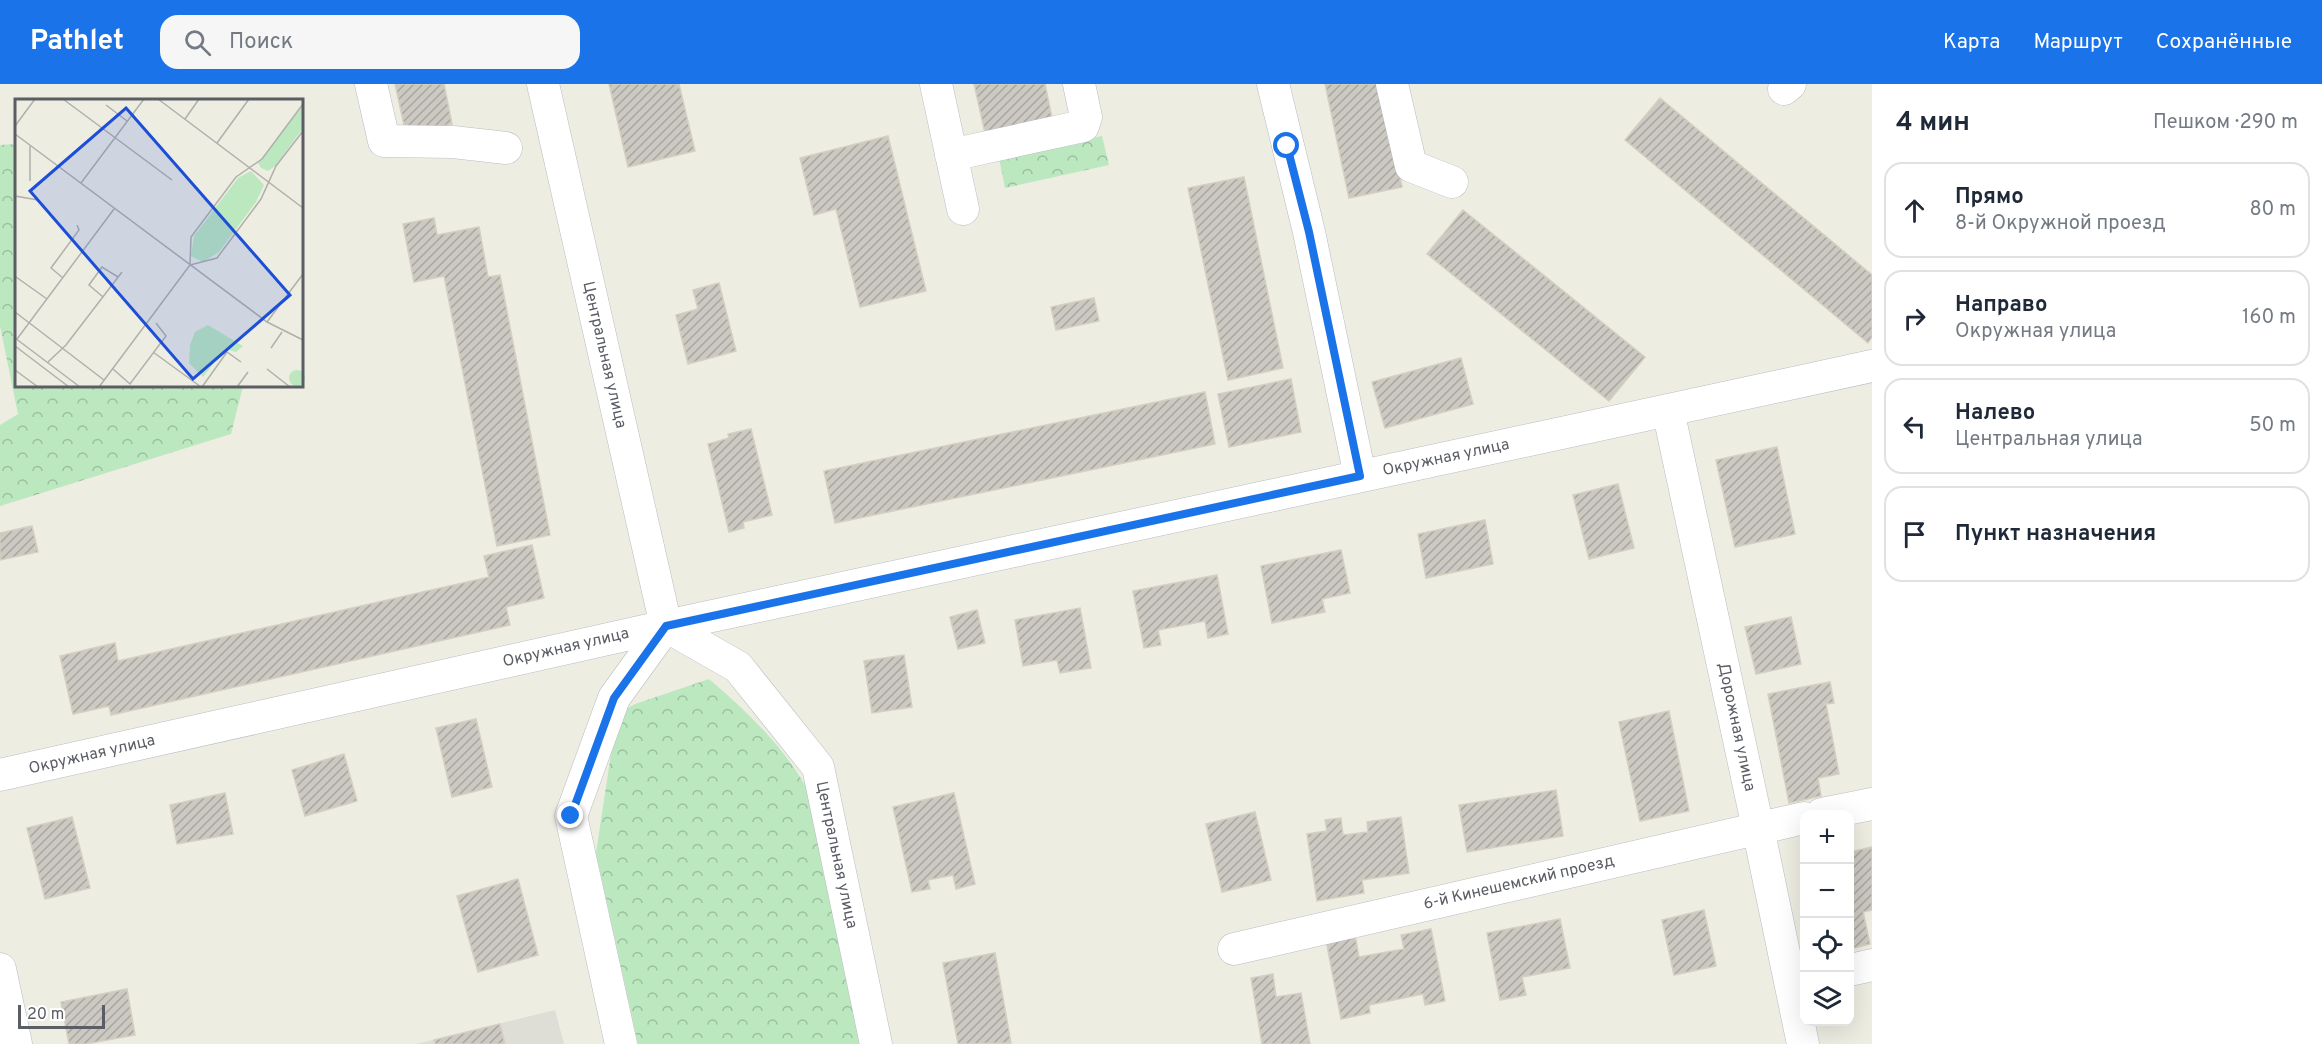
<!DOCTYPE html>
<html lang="ru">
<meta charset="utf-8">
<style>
body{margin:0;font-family:Overpass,sans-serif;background:#f6f6f7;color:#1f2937}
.controls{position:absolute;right:18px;bottom:18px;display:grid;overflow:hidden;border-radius:12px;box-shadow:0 6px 24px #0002}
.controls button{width:54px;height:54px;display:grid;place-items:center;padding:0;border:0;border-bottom:2px solid #e0e1e3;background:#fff;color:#1f2937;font:30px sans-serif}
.scale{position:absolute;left:18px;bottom:15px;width:87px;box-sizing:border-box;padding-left:6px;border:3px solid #5a5e64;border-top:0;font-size:16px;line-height:21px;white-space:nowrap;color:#5a5e64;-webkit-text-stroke:4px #fff;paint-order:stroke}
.stop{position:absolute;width:18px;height:18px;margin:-14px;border:4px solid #1a73e8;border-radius:50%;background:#fff}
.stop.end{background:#1a73e8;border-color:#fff;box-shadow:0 2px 6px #0008}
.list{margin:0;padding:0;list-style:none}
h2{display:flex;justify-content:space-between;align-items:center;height:78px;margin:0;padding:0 24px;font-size:26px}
h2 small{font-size:20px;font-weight:400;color:#747a83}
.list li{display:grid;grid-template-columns:39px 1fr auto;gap:18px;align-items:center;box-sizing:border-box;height:96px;margin:0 12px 12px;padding:0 12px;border:2px solid #e0e1e3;border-radius:18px}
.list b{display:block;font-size:22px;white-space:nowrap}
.list p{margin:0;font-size:20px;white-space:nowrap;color:#747a83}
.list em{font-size:20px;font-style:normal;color:#747a83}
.icon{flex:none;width:33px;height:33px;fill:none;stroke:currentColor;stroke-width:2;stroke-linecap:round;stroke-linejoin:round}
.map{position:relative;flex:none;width:1872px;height:960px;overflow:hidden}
header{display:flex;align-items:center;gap:36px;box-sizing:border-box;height:84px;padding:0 30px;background:#1a73e8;color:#fff}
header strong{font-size:28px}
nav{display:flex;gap:33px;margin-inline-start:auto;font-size:21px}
.search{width:420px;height:54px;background:#f6f6f7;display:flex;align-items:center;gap:15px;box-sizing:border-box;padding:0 21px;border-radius:18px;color:#747a83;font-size:22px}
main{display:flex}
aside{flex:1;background:#fff}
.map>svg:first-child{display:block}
</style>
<header>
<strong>Pathlet</strong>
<div class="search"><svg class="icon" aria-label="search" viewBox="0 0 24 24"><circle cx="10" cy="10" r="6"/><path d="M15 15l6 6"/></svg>Поиск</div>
<nav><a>Карта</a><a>Маршрут</a><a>Сохранённые</a></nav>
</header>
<main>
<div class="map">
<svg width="1872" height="960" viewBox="0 0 1872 960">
<defs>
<pattern id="forest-crowns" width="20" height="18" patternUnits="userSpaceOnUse" patternTransform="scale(1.5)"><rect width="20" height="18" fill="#bce8bf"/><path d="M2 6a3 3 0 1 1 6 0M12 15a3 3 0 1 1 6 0" fill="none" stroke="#9cbf9f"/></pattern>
<pattern id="building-hatch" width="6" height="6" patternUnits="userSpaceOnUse" patternTransform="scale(1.5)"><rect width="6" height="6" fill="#cbc9c1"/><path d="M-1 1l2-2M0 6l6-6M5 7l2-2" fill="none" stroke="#a8a6a0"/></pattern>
</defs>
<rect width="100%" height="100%" fill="#eeede2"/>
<path fill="#dfded6" d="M555,926L564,960H416Z"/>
<path fill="url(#forest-crowns)" d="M1102,52L1109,81L1005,104L999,74Z
M16,60V302H243L231,350L0,422V341L18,330L0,242V61Z
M709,595C750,630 784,663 811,711L861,960H638L596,769L617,630L635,620Z"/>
<path fill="url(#building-hatch)" stroke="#d4cfc0" stroke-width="1.5" d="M395,0H444L452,40L406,50Z
M609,0H679L695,67L628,83Z
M974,0H1045L1052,34L985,49Z
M1325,0H1380L1402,103L1349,114Z
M1660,14L1872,191V253L1868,259L1625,56Z
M888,52L926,207L860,223L836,125L814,131L800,74Z
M1244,93L1283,284L1228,296L1188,104Z
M1463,126L1645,273L1609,317L1427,170Z
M434,134L437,151L479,143L488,193L500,191L550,451L497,462L444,192L414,198L403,140Z
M719,199L736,267L688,280L676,231L698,225L693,206Z
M1094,214L1099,237L1056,246L1051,223Z
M1461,274L1473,320L1385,344L1372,298Z
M1291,295L1301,348L1229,363L1218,310Z
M1205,308L1215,360L835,439L824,387Z
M751,345L772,431L743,438L744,444L729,448L708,360L729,354L728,350Z
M1777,363L1795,450L1735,463L1716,376Z
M1618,400L1634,464L1589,475L1573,411Z
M1485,436L1493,480L1426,494L1418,450Z
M32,442L38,468L0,476V449Z
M532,461L544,514L506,523L510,541L111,631L109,622L73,630L60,572L115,559L118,577L489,493L484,472Z
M1341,466L1350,509L1322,515L1325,528L1272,539L1261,482Z
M1217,491L1228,550L1208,554L1205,537L1158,546L1161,561L1144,564L1133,507Z
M1080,524L1091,584L1060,589L1057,576L1023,582L1015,536Z
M977,526L985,559L958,565L950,533Z
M1791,533L1801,580L1756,590L1745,543Z
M904,571L912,623L872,629L864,577Z
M1830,598L1834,619L1826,620L1839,690L1818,694L1821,712L1789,719L1768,610Z
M1669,627L1689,727L1640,737L1619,638Z
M476,635L492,703L452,713L436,644Z
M344,670L357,717L305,732L292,686Z
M1556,706L1563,752L1467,768L1459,721Z
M225,709L233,750L177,760L170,721Z
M954,709L975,800L956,805L953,791L928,796L930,805L912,808L893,723Z
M1255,728L1271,796L1222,808L1206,740Z
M72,733L90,804L45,815L27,744Z
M1401,733L1409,789L1362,796L1364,809L1317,817L1307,750L1327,747L1325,736L1341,734L1343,751L1368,748L1367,738Z
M1872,763V826L1863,828L1870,860L1850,865V768Z
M518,795L538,871L478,888L457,812Z
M1704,826L1716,882L1674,891L1662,836Z
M1560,835L1570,884L1522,893L1526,911L1500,916L1487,849Z
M1431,845L1445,917L1425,921L1423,910L1369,921L1370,929L1341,935L1326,856L1355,851L1359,873L1404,865L1401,851Z
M995,869L1011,959L958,960L943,879Z
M1273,890L1276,913L1301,909L1310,960H1262L1251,894Z
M127,905L135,951L86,960H69L61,918Z
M500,940L505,960H435L434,956Z"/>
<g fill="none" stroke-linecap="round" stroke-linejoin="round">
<g stroke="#babcc2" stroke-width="33">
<path id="minor" d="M371,0L384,57L453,58L506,64
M543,0L666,542L738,583L818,683L876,960
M936,0L963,125
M1273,0L1309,148L1360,392
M1392,0L1411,82L1452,98
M1784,5L1790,0
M951,71L1083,42L1086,33L1079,0
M1668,326L1758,744L1803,960
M0,691L666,542L1872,282
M1822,730L1872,720
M1234,865L1804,734
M0,885L16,960
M1850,886L1872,881
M621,960L571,732L614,614L666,542"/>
</g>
<use href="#minor" stroke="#fff" stroke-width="32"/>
</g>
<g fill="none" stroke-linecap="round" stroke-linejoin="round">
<path stroke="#1a73e8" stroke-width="8" d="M571,732L614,614L666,542L1360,392L1309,148L1287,62"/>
</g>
<g text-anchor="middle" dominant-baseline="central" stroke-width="4.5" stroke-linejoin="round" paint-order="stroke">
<g font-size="16" fill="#5a5e64" stroke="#fff">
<text transform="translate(604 271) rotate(77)">Центральная улица</text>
<text transform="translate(1446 374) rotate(-12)">Окружная улица</text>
<text transform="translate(566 564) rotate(-13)">Окружная улица</text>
<text transform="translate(1736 643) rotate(78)">Дорожная улица</text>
<text transform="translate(92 671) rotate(-13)">Окружная улица</text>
<text transform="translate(836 771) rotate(78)">Центральная улица</text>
<text transform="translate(1519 799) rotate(-13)">6-й Кинешемский проезд</text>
</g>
</g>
<g transform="translate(15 15)">
<rect width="288" height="288" fill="#eeede2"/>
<path d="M288,6V29L260,67L253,72L246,69L243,64ZM236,72L249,86L241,103L204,153L188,163L176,157L179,137L223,79ZM193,226L228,247L221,253L210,250L188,278L174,264L175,246L180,233ZM274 279a8 8 0 1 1 16 0a8 8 0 1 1-16 0Z" fill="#bce8bf"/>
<path fill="none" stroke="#afb0ac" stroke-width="1.5" d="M48,0L157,81M143,0L288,109M91,6L112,22M170,20L184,0M0,27L20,0M0,35L252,223L288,241M202,44L234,0M15,47V82M66,84L129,0M0,97L23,101M175,166L202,159L246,100L261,67L288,32M1,178L32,200M48,179L36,169L64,131L62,126M88,198L74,186L87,168L103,178M0,213L89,281M252,223L288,175M0,239L65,288M2,240L99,110M0,247L54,288M256,249L267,233M138,253L186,288M33,263L51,246L107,173M98,270L115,285L151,237L141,224M252,270L275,288M0,271L23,288M84,288L175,166L176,138L221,78L247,60L288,5M187,288L212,253L226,263M222,288L233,273"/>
<path fill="#1d4ed8" fill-opacity="0.15" stroke="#1d4ed8" stroke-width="3" d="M111,9L275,196L178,280L15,92Z"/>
<rect width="288" height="288" fill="none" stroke="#5a5e64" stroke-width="3"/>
</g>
</svg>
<div class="controls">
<button>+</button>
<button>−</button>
<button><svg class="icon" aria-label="locate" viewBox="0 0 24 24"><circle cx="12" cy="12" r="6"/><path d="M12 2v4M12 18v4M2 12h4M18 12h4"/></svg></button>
<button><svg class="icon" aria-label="layers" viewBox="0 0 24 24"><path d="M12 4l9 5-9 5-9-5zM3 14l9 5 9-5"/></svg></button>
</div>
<div class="scale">20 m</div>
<div class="stop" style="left:1287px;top:62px"></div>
<div class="stop end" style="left:571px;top:732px"></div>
</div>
<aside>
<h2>4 мин<small>Пешком · 290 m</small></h2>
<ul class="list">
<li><svg class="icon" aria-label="ahead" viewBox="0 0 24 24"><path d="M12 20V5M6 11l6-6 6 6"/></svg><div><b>Прямо</b><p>8-й Окружной проезд</p></div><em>80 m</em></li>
<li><svg class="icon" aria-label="right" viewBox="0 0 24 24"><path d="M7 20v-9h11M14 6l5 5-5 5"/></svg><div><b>Направо</b><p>Окружная улица</p></div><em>160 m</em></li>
<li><svg class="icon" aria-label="left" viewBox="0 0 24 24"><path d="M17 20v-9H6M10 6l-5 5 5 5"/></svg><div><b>Налево</b><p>Центральная улица</p></div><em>50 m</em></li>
<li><svg class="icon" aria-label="arrive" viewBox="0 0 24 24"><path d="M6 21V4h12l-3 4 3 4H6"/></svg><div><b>Пункт назначения</b></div></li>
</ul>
</aside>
</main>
